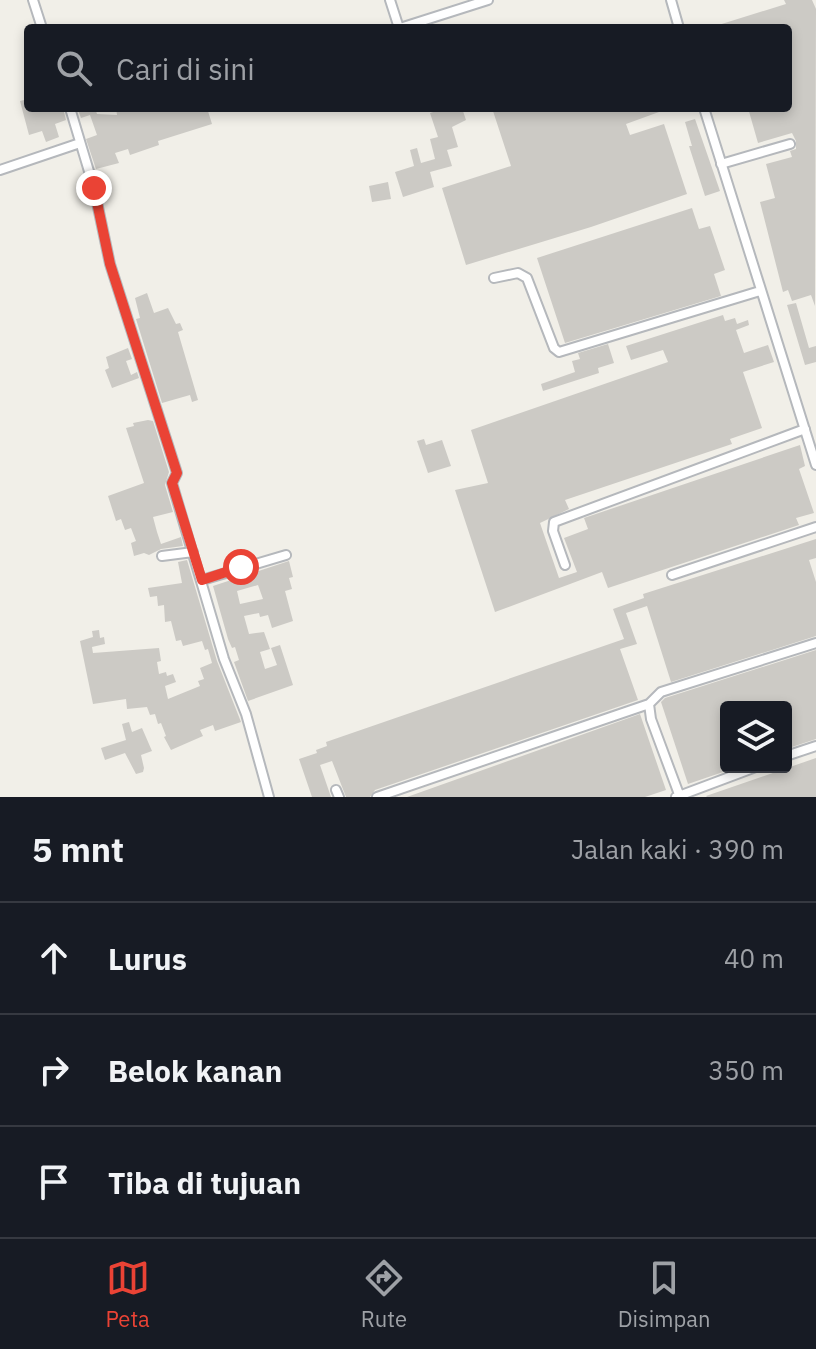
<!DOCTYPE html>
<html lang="id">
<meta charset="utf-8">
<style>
body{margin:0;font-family:"IBM Plex Sans",sans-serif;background:#20242c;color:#f1f3f6}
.controls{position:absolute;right:24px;bottom:24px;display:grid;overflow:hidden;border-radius:8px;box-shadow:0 4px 12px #0003}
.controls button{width:72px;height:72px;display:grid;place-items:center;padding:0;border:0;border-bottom:2px solid #363941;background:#171b24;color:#f1f3f6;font:40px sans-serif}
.stop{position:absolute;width:24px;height:24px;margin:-18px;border:6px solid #ea4335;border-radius:50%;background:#fff}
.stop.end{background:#ea4335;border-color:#fff;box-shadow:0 2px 8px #0008}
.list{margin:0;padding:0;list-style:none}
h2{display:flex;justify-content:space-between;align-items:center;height:104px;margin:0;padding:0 32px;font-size:34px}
h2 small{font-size:26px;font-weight:400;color:#9ea1a6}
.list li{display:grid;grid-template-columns:52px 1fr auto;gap:24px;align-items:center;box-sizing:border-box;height:112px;padding:0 32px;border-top:2px solid #363941}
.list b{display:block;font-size:30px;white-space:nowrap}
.list em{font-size:26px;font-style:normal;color:#9ea1a6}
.icon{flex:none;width:44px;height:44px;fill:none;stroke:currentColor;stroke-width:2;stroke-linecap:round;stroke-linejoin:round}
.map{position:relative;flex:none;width:816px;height:797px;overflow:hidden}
.search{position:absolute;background:#171b24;box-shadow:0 4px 12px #0003;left:24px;right:24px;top:24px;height:88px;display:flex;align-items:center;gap:20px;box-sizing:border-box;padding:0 28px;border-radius:8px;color:#9ea1a6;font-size:30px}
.sheet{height:440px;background:#171b24}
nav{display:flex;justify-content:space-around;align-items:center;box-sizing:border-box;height:112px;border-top:2px solid #363941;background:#171b24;font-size:22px;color:#9ea1a6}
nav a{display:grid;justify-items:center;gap:4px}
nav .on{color:#ea4335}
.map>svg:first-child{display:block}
</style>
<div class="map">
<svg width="816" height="797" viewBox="0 0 816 797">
<rect width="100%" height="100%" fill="#f1efe8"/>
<path fill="#cccac5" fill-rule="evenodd" d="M784,0H812L816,9L815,306L811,295L792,301L788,290L783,292L760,202L775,198L766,164L792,157L790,151L796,149V141L792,133L758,143L748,108H788V28L712,27L786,4Z
M28,99V108L44,110L63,108L66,120L55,124L59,137L46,142L42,131L29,135L20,101Z
M85,108H95L97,114L117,115L116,108H207L212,124L158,141L159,145L130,155L128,149L115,153L119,163L96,169L86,139L97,135L90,115L81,118L78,110Z
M446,108H462L466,120L452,127L458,147L447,150L452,166L430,172L434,187L403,197L395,172L414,166L410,150L417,148L421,163L435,159L430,139L438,137L430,113Z
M492,108H670L626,124L630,135L664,124L687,194L591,227L466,265L442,188L511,166Z
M695,119L720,191L705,196L689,146H692L685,122Z
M388,182L391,199L372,202L369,186Z
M692,208L699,229L710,226L725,270L714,274L721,296L565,343L537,258Z
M147,293L154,313L168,308L176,324L180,323L183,330L178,332L198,400L192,402L190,395L162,403L136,319L140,318L135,298Z
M796,303L809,348L816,346V362L805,365L787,305Z
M723,315L725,321L735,318L737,324L748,320L749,325L736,330L744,353L768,345L774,362L743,372L762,428L730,439L732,444L565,500L569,509L540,523L559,578L577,572L564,538L588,529L584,518L800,445L805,466L799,469L814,513L796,518L799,525L608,588L602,572L495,612L455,490L488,483L471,430L668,362L663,350L631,360L626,346Z
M608,344L614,363L598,368L599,373L543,391L541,384L575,372L572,361L580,359L578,353Z
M128,348L132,359L126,361L131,375L137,372L139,378L112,388L105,370L109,368L106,357Z
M148,420L153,421L169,472L165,485L173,512L153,517L157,532L161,544L181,537L183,546L161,549L149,555L144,553L134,556L131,543L136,541L131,528L125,530L121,519L116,521L108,496L144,483L126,428L134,426L133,423Z
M424,439L426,445L442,440L451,466L428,473L417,441Z
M816,539V558L809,560L816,582V636L671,682L647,606L626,613L637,644L620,649L638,700L375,790L370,797H346L332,761L320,765L331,797H312L299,759L317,753L316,750L327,746L326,742L624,639L613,609L644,598L643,594Z
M187,560L217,661L241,722L215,731L213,725L200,730L203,736L171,750L164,737L166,736L161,723L158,724L155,714L150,715L147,707L127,709L126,699L93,704L80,641L93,637L92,631L99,630L100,638L104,637L105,644L92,647L93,653L159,648L161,661L157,662L159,674L166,672L167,676L173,674L176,682L165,686L168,699L200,686L198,681L204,679L200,668L212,663L208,649L205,650L202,641L183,646L181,640L176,641L171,621L165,622L164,605L158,606L157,596L150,597L148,588L182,583L178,562Z
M289,561L293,577L289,578L292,589L285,591L293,621L272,628L268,615L260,617L259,613L244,616L249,634L264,632L270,649L260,652L265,669L277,665L271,648L280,645L293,685L248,701L234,662L239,660L235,647L232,648L228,639L213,586ZM258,585L263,599L240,604L237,591Z
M816,650V739L786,749V707H726V771L688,784L661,702L665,698Z
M640,714L666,790L645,797H407Z
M129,722L132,732L142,728L152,751L141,755L144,768L143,772L136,774L125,753L105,760L101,748L126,740L122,724Z
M816,758V797H707L706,796Z"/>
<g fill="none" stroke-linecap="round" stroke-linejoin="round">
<g stroke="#b5b8bc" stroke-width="12">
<path id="minor" d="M33,0L42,28
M390,0L399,28
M671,0L679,28
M400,28L488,0
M70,108L94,188L110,264L177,473L172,483L224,659L246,714L269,797
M704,108L816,465
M721,164L790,144
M0,170L80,143
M494,278L518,273L527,278L554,348L559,352L760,291
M162,556L193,552
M565,565L553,531L554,522L805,429
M672,575L816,527
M202,580L286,555
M786,756L816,746
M336,790L339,797
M377,797L649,704
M676,797L756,767
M680,797L651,719L649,704L661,692L816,643"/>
</g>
<use href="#minor" stroke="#fff" stroke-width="8"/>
</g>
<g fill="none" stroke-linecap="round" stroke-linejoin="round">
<path stroke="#ea4335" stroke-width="10" d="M94,188L110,264L177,473L172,483L202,580L241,567"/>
</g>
</svg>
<div class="controls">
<button><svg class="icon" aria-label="layers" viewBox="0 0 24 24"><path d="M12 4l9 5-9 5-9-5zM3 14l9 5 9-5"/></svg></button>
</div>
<div class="stop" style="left:241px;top:567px"></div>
<div class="stop end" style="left:94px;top:188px"></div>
<div class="search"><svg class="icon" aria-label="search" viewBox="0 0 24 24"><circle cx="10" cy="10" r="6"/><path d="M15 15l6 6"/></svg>Cari di sini</div>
</div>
<section class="sheet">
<h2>5 mnt<small>Jalan kaki · 390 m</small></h2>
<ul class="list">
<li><svg class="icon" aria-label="ahead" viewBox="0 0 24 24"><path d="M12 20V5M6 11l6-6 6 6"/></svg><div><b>Lurus</b></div><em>40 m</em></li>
<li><svg class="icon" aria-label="right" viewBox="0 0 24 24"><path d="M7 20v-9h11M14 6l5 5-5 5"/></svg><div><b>Belok kanan</b></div><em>350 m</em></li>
<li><svg class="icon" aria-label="arrive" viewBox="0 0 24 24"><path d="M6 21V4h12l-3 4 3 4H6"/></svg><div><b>Tiba di tujuan</b></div></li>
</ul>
</section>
<nav>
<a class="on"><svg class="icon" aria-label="map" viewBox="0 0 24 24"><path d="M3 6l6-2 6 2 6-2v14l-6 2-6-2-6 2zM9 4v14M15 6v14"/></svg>Peta</a>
<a><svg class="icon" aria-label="directions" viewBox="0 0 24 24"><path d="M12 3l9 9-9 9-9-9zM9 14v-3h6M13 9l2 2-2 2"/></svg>Rute</a>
<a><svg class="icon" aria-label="saved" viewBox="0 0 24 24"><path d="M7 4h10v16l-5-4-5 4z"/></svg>Disimpan</a>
</nav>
